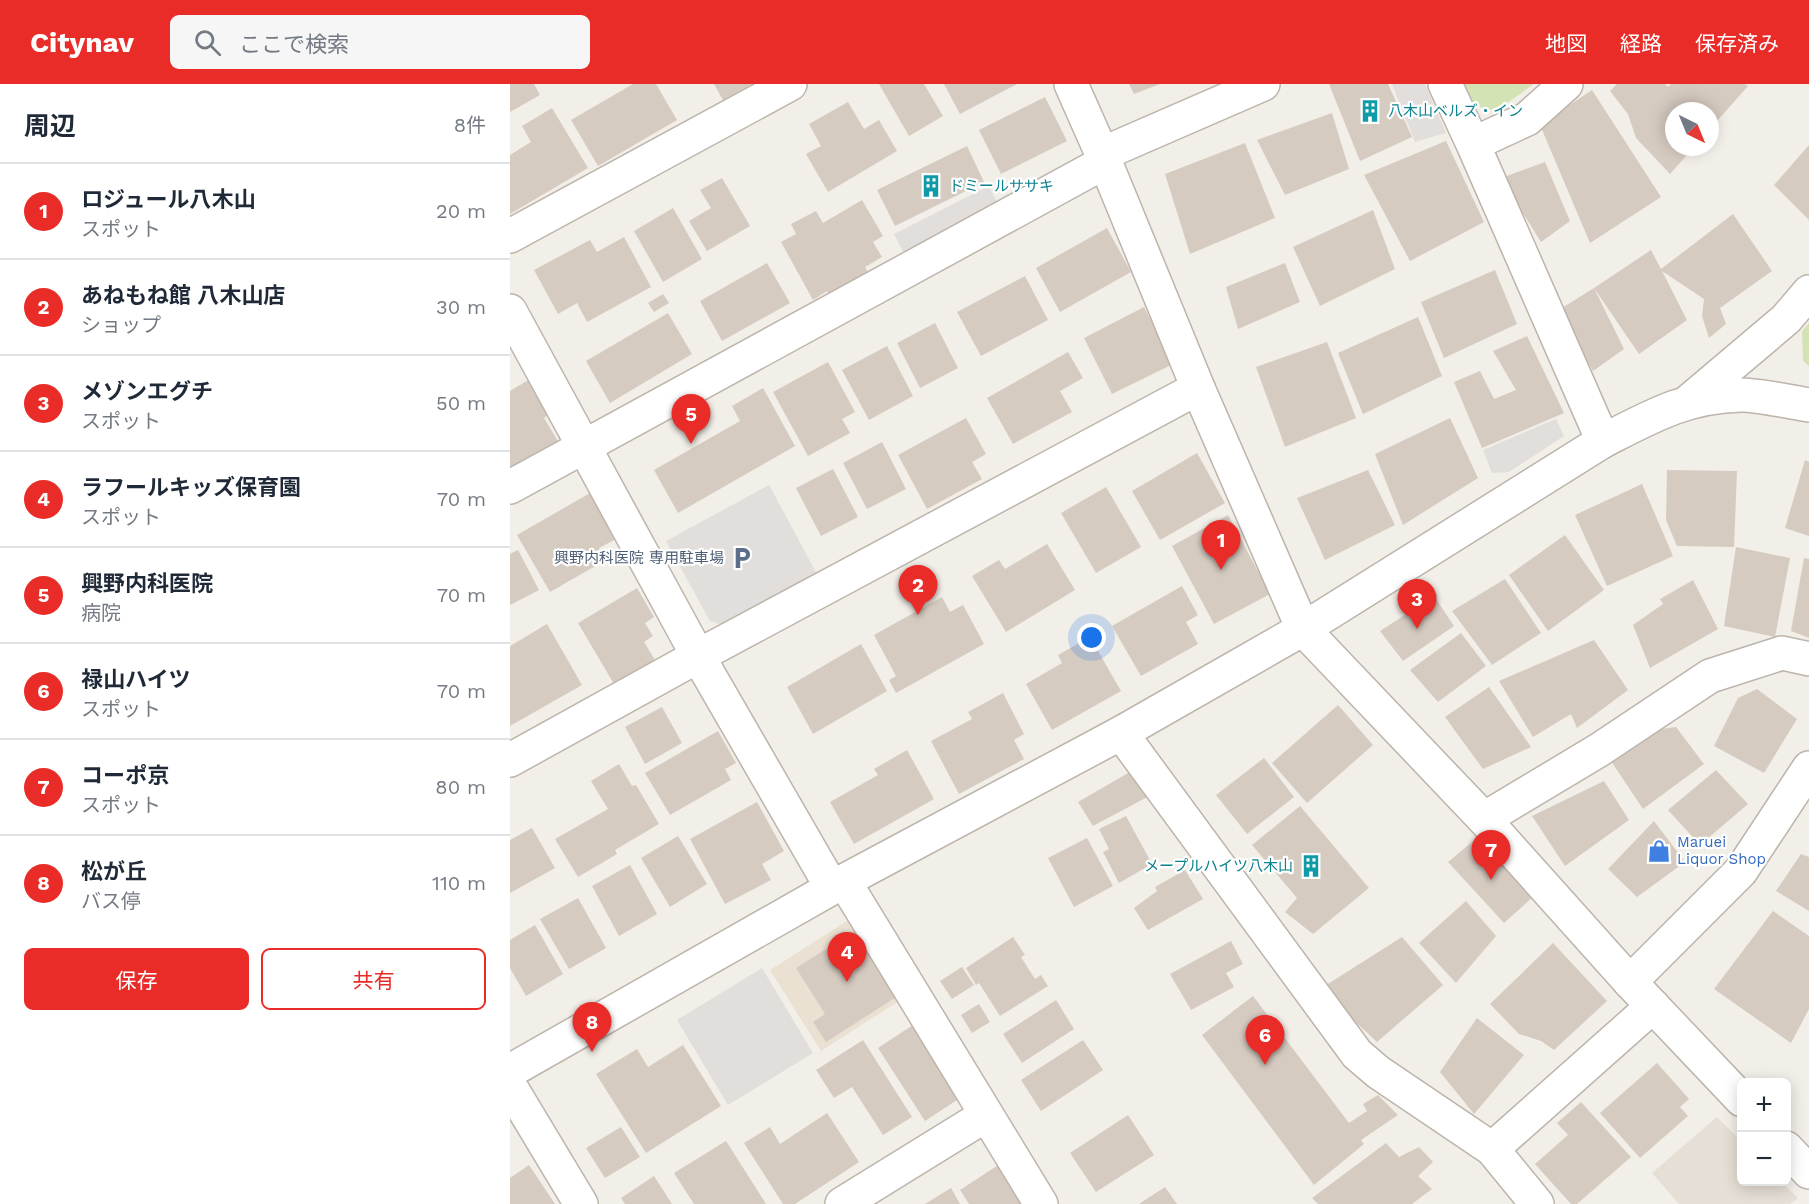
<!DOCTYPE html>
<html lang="ja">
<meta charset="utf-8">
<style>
body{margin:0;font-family:"Work Sans","Noto Sans JP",sans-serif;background:#f6f6f7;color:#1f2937}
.controls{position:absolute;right:18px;bottom:18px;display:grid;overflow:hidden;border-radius:9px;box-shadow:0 3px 15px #0003}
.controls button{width:54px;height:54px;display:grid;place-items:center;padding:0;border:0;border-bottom:2px solid #e0e1e3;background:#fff;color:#1f2937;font:30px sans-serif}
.compass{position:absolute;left:1155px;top:18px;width:54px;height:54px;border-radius:50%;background:#fff;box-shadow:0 3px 15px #0003;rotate:137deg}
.you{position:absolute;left:582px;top:554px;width:21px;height:21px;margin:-15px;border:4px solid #fff;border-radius:50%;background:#1a73e8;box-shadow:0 0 0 9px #1a73e833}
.badge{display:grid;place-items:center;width:39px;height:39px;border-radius:50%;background:#e92c28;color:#fff;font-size:20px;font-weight:700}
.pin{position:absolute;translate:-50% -50px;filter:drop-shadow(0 2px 3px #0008)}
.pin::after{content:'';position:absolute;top:32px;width:21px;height:18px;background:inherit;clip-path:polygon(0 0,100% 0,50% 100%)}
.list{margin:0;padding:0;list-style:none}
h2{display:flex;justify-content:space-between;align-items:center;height:78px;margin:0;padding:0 24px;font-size:26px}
h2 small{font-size:20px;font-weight:400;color:#747a83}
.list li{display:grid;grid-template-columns:39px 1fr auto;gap:18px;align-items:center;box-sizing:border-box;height:96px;padding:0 24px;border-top:2px solid #e0e1e3}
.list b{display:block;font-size:22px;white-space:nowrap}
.list p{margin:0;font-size:20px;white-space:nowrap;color:#747a83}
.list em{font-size:20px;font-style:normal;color:#747a83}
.actions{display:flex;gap:12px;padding:18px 24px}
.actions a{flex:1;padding:14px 0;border:2px solid #e92c28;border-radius:9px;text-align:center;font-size:21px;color:#e92c28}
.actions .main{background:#e92c28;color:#fff}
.icon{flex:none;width:33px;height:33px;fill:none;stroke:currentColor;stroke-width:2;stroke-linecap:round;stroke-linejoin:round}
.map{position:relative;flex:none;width:1299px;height:1120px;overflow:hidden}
header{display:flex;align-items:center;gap:36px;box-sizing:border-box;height:84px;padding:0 30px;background:#e92c28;color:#fff}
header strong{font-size:28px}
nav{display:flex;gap:33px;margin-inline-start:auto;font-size:21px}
.search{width:420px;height:54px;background:#f6f6f7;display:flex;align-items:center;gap:15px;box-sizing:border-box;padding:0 21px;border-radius:9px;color:#747a83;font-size:22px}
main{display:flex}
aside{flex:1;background:#fff}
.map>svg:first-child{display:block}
</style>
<header>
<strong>Citynav</strong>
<div class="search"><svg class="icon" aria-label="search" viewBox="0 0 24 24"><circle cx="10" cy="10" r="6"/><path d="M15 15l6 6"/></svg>ここで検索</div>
<nav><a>地図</a><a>経路</a><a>保存済み</a></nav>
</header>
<main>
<aside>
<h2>周辺<small>8件</small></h2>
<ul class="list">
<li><span class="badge">1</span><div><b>ロジュール八木山</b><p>スポット</p></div><em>20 m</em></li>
<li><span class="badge">2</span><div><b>あねもね館 八木山店</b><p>ショップ</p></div><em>30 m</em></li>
<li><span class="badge">3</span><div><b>メゾンエグチ</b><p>スポット</p></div><em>50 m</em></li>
<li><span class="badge">4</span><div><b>ラフールキッズ保育園</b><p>スポット</p></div><em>70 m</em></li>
<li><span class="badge">5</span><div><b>興野内科医院</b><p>病院</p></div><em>70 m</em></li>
<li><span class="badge">6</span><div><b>禄山ハイツ</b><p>スポット</p></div><em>70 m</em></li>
<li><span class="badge">7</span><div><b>コーポ京</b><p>スポット</p></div><em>80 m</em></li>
<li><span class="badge">8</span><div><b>松が丘</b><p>バス停</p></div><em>110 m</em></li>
</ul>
<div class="actions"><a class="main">保存</a><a>共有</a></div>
</aside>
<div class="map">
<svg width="1299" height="1120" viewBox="0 0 1299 1120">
<rect width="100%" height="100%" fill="#f2eee8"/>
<path fill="#e6dfd6" d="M1207,1033L1231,1057L1232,1098H1272L1288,1114L1280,1120H1169L1142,1089Z"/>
<path fill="#eae1d3" d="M340,835L392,915L311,967L260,886Z"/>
<path fill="#d4e3b4" d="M954,0H1024L986,27L963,21Z
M1299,239V282L1293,277L1292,247Z"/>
<path fill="#e1dedc" d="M882,0H915L936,49L905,58Z
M479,102L490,125L396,173L384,150Z
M1046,335L1054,352L999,388L982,389L973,366Z
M259,401L308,492L215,542L200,537L156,457Z
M252,884L303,969L218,1021L167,936Z"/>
<path fill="#d6cbc1" d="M0,0H24L30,11L0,28Z
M123,0H146L167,36L88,82L61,36Z
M204,0H242L213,16Z
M369,0H414L433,32L399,52Z
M434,0H507L450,30Z
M619,0H650L624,10Z
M819,0H878L902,53L850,77Z
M1107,0H1155L1158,3L1161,0H1235L1238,2L1200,45V27H1164V63H1184L1160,90L1126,54L1118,30L1100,7Z
M1082,6L1151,113L1080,159L1030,41Z
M535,13L557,57L491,90L469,46Z
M338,18L354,45L369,36L387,67L318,108L296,70L311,62L299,40Z
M42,24L78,84L0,130V71L21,58L12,42Z
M822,29L839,85L775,111L747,56Z
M936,57L974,138L900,177L854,91Z
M735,59L765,134L680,170L655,90Z
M1299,61V136L1264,101Z
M457,62L474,98L385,142L367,106Z
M1035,78L1060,137L1031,158L991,94Z
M212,94L240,142L197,167L179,137L201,124L190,106Z
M352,116L373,152L363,158L372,173L355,183L361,194L322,216L317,207L303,216L271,158L286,150L281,140L306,127L313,139Z
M163,124L192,175L153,198L124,147Z
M863,126L885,185L810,222L783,163Z
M1223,130L1262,187L1210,224L1216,240L1199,254L1192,232L1194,215L1152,187L1177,236L1129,270L1084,204L1141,166L1151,185Z
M597,144L621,188L550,228L526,184Z
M114,153L141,203L77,238L67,219L48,230L24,186L80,156L87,168Z
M257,179L280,219L212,257L190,217Z
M775,179L790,218L728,245L716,203Z
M985,186L1007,240L934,274L911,218Z
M515,192L538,236L471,272L447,228Z
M1084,204L1114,265L1083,287L1047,227Z
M153,210L159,219L144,228L138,219Z
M634,223L663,280L602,310L574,254Z
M158,229L182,270L100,319L76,277Z
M908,233L932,292L853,330L828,269Z
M425,239L448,284L410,304L387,259Z
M1017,252L1054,329L972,364L944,298L970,287L984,315L1006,306L983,267Z
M817,258L846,334L775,363L746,283Z
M377,262L403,312L359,336L332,286Z
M558,268L573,294L550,307L562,328L503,360L477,314Z
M318,278L345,328L332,335L340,349L298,372L263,308Z
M25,292L45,326L34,334L49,359L0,388V307Z
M253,304L285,362L168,429L144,386L230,337L222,322Z
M456,334L476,370L462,378L472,395L417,425L388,371Z
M940,334L968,394L893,441L865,370Z
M372,358L396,405L357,425L333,379Z
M687,369L715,419L650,456L622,407Z
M1295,376L1299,378V452L1275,444Z
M323,385L348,433L311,452L286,404Z
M858,386L885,441L815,476L787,414Z
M1157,386L1227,387L1224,463L1167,462L1156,436Z
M1132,400L1163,472L1097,502L1065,431Z
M596,403L631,463L586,489L551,429Z
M80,409L106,455L89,464L96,476L40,508L7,451Z
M718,431L760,510L704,540L662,462Z
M1055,451L1094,506L1038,547L999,491Z
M537,460L565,506L496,548L462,492L489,476L495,485Z
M1226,463L1280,474L1265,553L1214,542Z
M8,466L29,506L0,521V470Z
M1294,474L1299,475V554L1281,547Z
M995,495L1031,549L982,581L942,527Z
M1183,496L1208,545L1140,584L1123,541L1153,520L1150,515Z
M672,502L688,531L676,538L688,560L631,592L602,542Z
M127,504L144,533L135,539L143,552L134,558L145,576L104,600L68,539Z
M924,512L944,542L893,577L870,547Z
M432,513L440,528L453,521L474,560L386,609L379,596L386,592L364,551Z
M37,540L72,601L0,642V562Z
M951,549L976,582L928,618L900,586Z
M580,553L611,607L542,646L516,600L552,579L548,571Z
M1084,556L1118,606L1067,644L1061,630L1023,653L989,597Z
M351,560L377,607L303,650L277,603Z
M979,603L1021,663L973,685L935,633Z
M1247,605L1287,635L1254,689L1204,662L1228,614Z
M493,609L514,650L504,656L514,675L449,710L421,657L462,635L458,628Z
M828,621L863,661L797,719L762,679Z
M152,623L172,659L135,680L115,643Z
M1166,643L1194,680L1133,725L1101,677L1142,646Z
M208,647L226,679L215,685L221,696L160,731L135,689Z
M397,666L424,715L344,760L320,718L368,691L364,685Z
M754,674L784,713L737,750L706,711Z
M109,680L122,702L126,701L149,740L105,766L107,770L68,793L45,755L98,725L81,697Z
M625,685L641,711L583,742L568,718Z
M1206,686L1238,720L1190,761L1158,726Z
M1094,697L1119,736L1055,782L1022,732Z
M247,718L274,767L252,780L261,796L215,820L180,755Z
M790,722L859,804L803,850L775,828L787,814L742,761Z
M616,732L642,780L609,799L593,768L599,765L589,745Z
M1144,737L1175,778L1127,813L1098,785Z
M22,744L45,784L0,809V756Z
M168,752L197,800L160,823L131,774Z
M968,753L1023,813L994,839L938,778Z
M577,754L603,802L564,823L538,774Z
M1291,770L1299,773V827L1266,807Z
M120,781L147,830L109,852L82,802Z
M675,786L693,815L638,846L624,824L647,807L645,803Z
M68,814L96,864L59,885L30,835Z
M956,817L986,852L946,899L909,859Z
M1263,827L1299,852V925L1281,959L1204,905Z
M25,841L53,890L16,912L0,884V856Z
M346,846L388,912L316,958L303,938L315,930L286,884Z
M503,853L515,871L511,873L525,895L531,891L538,902L490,932L469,899L466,901L456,884Z
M892,853L933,901L867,958L810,905Z
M721,857L733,880L716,889L724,903L681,926L660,890Z
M1043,859L1097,917L1044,966L1031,957L1009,950L980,920Z
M452,883L464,901L442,915L430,897Z
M743,912L839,1039L857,1027L853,1020L868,1011L888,1031L851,1056L854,1060L804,1101L692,951Z
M546,916L564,945L512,979L493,950Z
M469,920L480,938L462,949L451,931Z
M967,934L1014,971L964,1030L930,988Z
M403,941L450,1014L415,1037L368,964Z
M353,956L402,1033L373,1051L342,1003L324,1014L306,986Z
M573,956L593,986L531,1027L511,996Z
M173,961L211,1022L136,1069L86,990L127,965L138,983Z
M1147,979L1179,1015L1170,1023L1178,1032L1130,1074L1090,1029Z
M1071,1018L1121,1073L1067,1120H1061L1025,1080L1058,1051L1047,1039Z
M317,1029L349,1078L285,1120H273L234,1059L260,1043L270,1060Z
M618,1031L644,1071L586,1108L560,1069Z
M111,1043L130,1073L95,1094L76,1064Z
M216,1057L256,1120H184L164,1089Z
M876,1059L889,1073L909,1063L923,1078L908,1092L922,1105L902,1120H808L802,1114Z
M493,1078L515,1120H459L450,1106Z
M19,1081L45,1120H0V1094Z
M144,1092L162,1120H115L111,1114Z
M655,1103L667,1120H629Z
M441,1104L450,1120H415Z"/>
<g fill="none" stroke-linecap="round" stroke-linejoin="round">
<g stroke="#bdb4ab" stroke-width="36">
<path id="minor" d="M935,0L963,60L1093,357
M963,60L1017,35L1056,0
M592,70L753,0
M0,152L280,0
M1179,317L1276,235L1299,208
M0,403L595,78
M611,649L847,970L868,988L982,1065
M0,676L188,572L688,304
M974,735L1089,666L1200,592L1272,569L1299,575
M334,797L531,1120
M1120,898L1231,787L1299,684
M0,1002L71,1120
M332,1120L476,1031
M1027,1120L982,1065L1143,922"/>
</g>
<g stroke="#bdb4ab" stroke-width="36">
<path id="tertiary" d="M561,0L592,70L688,304L793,545L974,735L1120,898L1232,1016
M0,227L188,572L322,804
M0,987L334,797L611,649L793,545L1093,357C1140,333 1176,312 1231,311C1249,311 1280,318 1299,321
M1276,1064L1299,1088"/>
</g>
<use href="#minor" stroke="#fff" stroke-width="33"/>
<use href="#tertiary" stroke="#fff" stroke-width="33"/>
</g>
<defs>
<g id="building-bare" transform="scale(1.8)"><path d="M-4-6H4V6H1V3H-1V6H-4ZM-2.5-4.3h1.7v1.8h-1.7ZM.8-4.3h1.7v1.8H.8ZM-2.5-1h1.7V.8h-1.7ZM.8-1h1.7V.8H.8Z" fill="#0f9aa8" stroke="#fff" stroke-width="2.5" paint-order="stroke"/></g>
<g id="parking-bare" transform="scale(1.8)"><path d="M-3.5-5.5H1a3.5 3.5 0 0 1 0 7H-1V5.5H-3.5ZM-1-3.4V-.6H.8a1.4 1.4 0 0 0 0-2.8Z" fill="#5c6f8a" stroke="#fff" stroke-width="2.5" paint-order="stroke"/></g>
<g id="shop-bare" transform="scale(1.8)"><path d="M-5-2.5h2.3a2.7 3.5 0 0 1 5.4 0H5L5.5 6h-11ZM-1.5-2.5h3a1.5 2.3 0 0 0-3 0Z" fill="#3f7fe0" stroke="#fff" stroke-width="2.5" paint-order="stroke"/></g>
</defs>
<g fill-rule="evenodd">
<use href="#building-bare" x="860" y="27"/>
<use href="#building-bare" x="421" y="102"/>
<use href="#parking-bare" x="232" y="474"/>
<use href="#shop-bare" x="1149" y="767"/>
<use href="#building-bare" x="801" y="782"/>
</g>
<g text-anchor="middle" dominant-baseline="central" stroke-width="4.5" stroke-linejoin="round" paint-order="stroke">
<g font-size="15" fill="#0d838f" stroke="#fff" text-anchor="start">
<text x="878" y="27">八木山ベルズ・イン</text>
<text x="439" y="102">ドミールササキ</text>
<text x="783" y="782" text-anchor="end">メープルハイツ八木山</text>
</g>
<g font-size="15" fill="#4e5e75" stroke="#fff" text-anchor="end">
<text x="214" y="474">興野内科医院 専用駐車場</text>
</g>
<g font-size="15" fill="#366cbe" stroke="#fff" text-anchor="start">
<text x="1167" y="758">Maruei<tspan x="1167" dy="17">Liquor Shop</tspan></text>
</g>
</g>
</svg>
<div class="controls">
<button>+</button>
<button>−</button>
</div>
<svg class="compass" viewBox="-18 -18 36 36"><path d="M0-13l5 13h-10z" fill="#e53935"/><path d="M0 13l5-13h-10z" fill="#747a83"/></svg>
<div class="you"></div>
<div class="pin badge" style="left:711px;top:486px">1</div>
<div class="pin badge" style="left:408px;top:531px">2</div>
<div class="pin badge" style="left:907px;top:545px">3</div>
<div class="pin badge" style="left:337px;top:898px">4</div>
<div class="pin badge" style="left:181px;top:360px">5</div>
<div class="pin badge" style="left:755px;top:981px">6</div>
<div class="pin badge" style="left:981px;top:796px">7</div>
<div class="pin badge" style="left:82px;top:968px">8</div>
</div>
</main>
